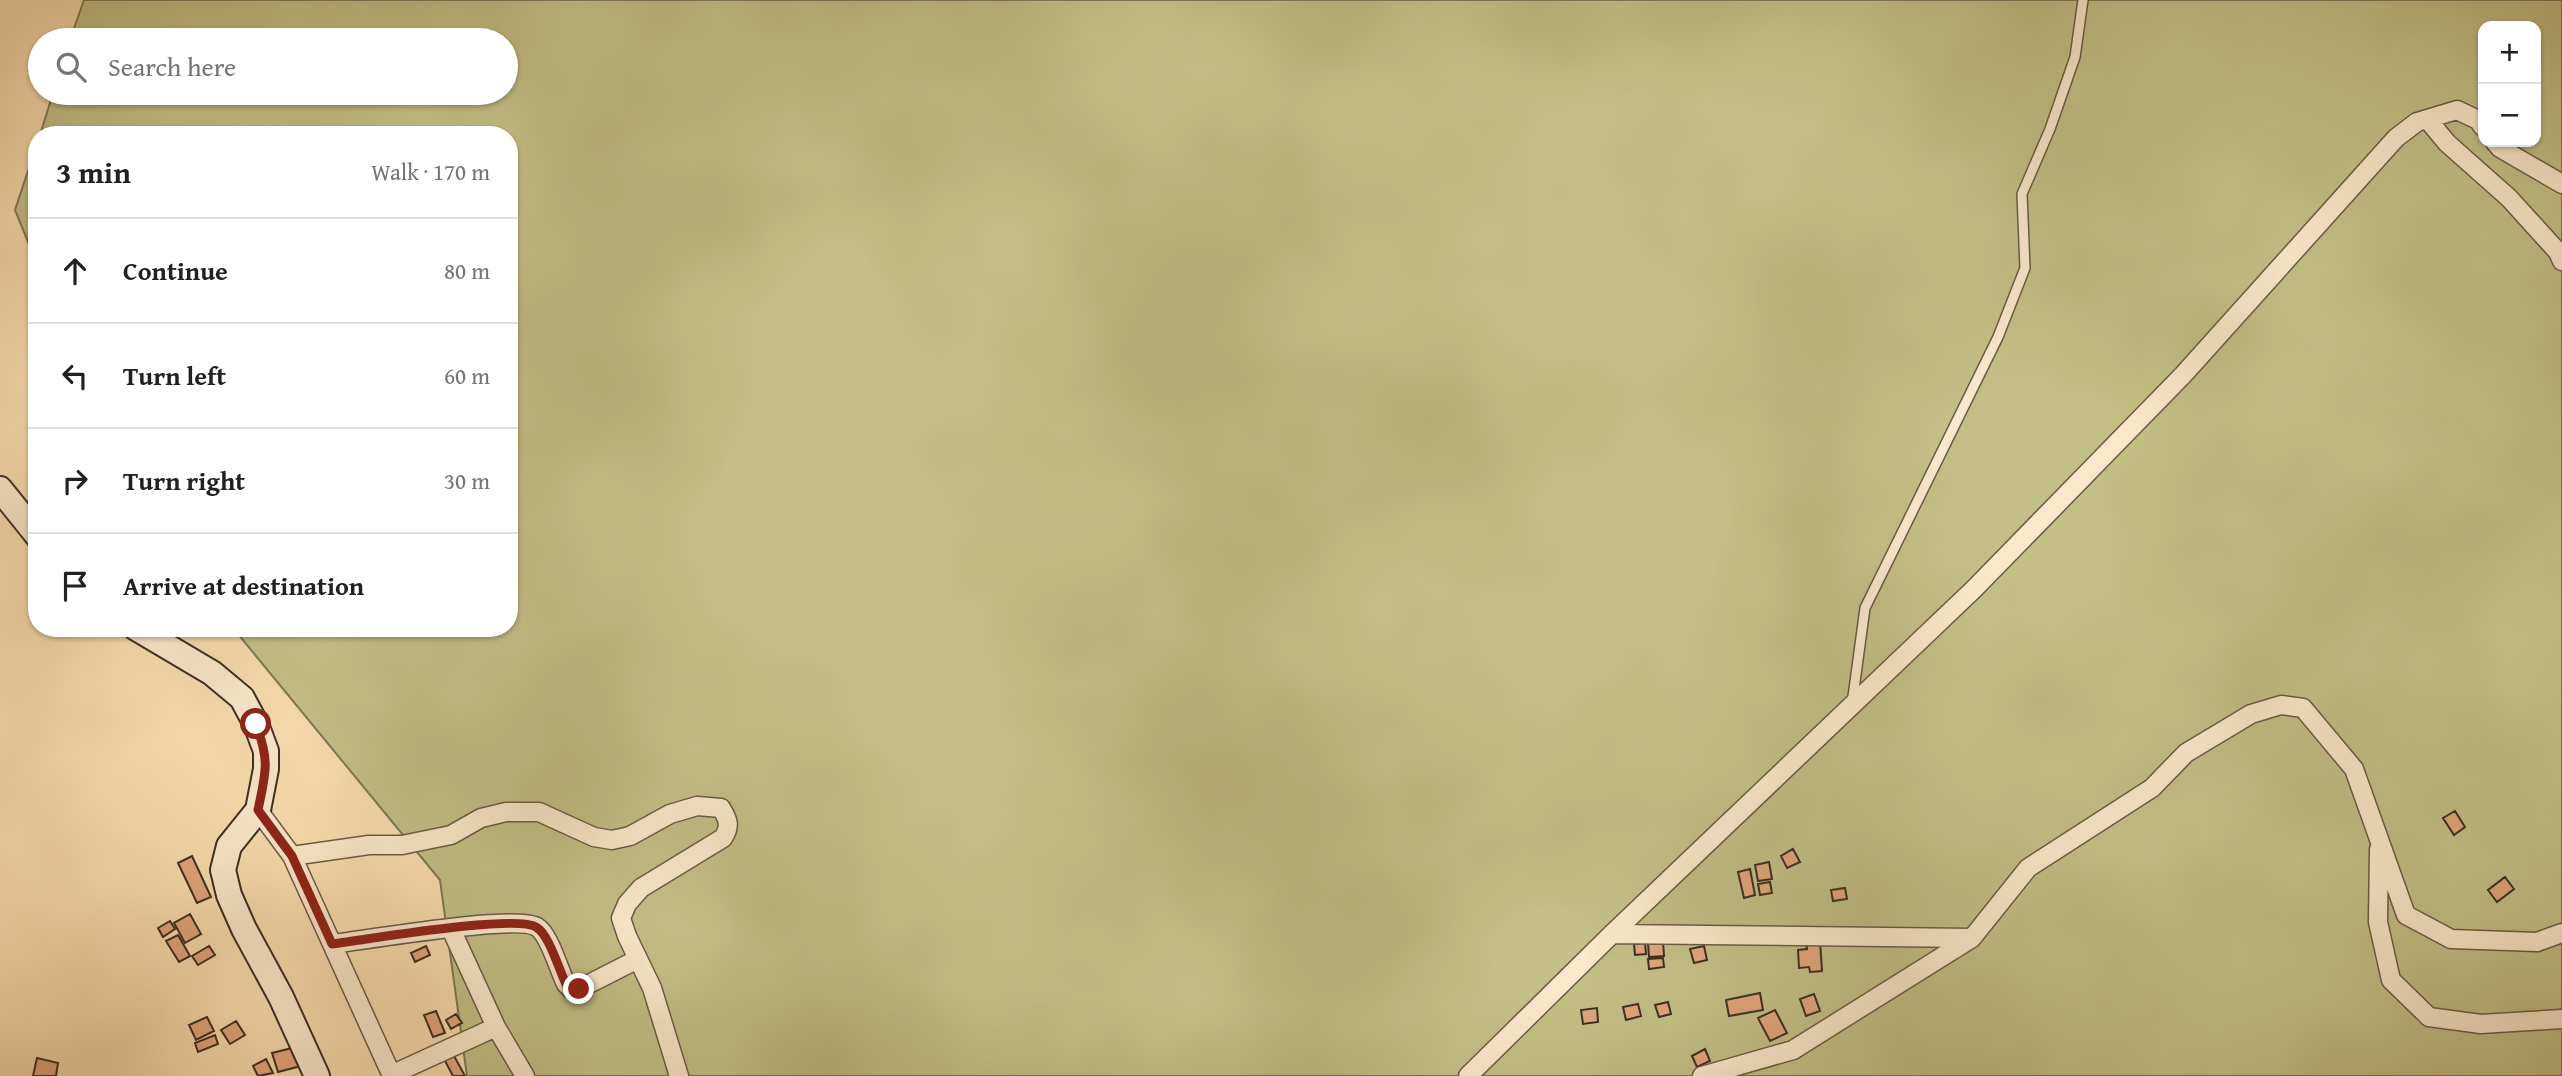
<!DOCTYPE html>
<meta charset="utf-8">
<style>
body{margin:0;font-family:"Gentium Book Plus",serif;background:#f6f6f6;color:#202124}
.controls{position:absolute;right:21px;top:21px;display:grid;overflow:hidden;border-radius:14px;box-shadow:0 2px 5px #0004}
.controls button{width:63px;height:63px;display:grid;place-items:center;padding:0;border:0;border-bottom:2px solid #e0e0e0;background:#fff;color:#202124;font:35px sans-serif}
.stop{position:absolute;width:21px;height:21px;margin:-16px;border:5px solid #8f2418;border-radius:50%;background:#fff}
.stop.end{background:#8f2418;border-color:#fff;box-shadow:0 2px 7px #0008}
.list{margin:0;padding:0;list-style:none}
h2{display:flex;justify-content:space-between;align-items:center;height:91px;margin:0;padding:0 28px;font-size:30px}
h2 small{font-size:23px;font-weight:400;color:#757577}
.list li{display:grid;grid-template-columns:46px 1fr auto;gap:21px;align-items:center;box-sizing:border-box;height:105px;padding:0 28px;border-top:2px solid #e0e0e0}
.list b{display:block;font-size:26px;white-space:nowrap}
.list em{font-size:23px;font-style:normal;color:#757577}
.icon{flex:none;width:38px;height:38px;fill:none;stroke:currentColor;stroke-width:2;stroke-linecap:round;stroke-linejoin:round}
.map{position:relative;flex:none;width:2562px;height:1076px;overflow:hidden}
.search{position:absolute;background:#fff;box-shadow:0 2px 5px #0004;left:28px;top:28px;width:490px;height:77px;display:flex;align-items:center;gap:18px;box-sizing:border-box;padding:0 24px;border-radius:38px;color:#757577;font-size:26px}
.panel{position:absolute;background:#fff;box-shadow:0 2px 5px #0004;left:28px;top:126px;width:490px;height:511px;border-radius:28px}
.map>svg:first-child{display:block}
</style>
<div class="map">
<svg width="2562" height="1076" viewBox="0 0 2562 1076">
<rect width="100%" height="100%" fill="#f8dcad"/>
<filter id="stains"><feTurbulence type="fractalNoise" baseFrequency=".00286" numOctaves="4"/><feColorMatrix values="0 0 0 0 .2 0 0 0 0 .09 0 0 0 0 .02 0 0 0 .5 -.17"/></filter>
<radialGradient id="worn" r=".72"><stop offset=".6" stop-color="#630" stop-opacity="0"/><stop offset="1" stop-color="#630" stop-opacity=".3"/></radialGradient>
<path fill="#c3bf86" stroke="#807754" stroke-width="2" fill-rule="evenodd" d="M84,0H2562V1076H467L440,880L233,628H509V135H40L53,93H506V40H70ZM2483,26H2536V142H2483Z
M37,144V264L15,210Z"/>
<path fill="#e0a67b" stroke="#3c2f22" stroke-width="2" d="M2455,811L2465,827L2454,835L2443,818Z
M1793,849L1800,862L1787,868L1781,856Z
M192,856L211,897L197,903L178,863Z
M1769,862L1772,879L1758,881L1755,865Z
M1750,869L1755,895L1744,898L1738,872Z
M2505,877L2514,889L2497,902L2488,890Z
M1770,882L1772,893L1760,895L1758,884Z
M1845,888L1847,899L1833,901L1831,890Z
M190,914L201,934L185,943L174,923Z
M170,921L175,929L163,937L158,928Z
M178,935L190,956L179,962L166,941Z
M1663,941L1664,956L1649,957L1648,943Z
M1820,941L1822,971L1810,972L1809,967L1799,968L1798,950L1807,949L1806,942Z
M1645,943L1646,954L1635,955L1634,944Z
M209,946L215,955L198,965L192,956Z
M426,946L430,955L415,962L411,953Z
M1704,946L1707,960L1694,963L1690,949Z
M1663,958L1664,967L1649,969L1648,959Z
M1760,993L1763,1010L1729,1016L1726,1000Z
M1814,994L1820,1011L1806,1016L1800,999Z
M1668,1002L1671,1014L1659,1017L1655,1005Z
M1638,1004L1641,1016L1626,1020L1623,1007Z
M1597,1008L1598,1022L1583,1024L1581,1010Z
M1775,1010L1787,1033L1770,1041L1758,1018Z
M436,1011L445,1033L433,1037L424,1015Z
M456,1014L462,1023L451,1029L446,1020Z
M207,1017L214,1031L196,1040L189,1025Z
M236,1021L245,1035L230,1044L221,1030Z
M215,1035L218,1044L198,1052L195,1043Z
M296,1047L301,1066L278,1072L272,1053Z
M1705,1049L1710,1061L1697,1067L1692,1056Z
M453,1054L465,1076H453L444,1059Z
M37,1058L58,1063L56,1076H33Z
M266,1059L273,1073L258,1076L253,1066Z"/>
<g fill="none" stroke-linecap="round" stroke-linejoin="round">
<g stroke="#6b5a45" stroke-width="12">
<path id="service" d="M1852,704L1865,608L1998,337L2025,268L2022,194L2050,129L2075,57L2083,0"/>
</g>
<g stroke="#6b5a45" stroke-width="21">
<path id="minor" d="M2428,120L2447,143L2509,198L2558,252L2562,261
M2495,142L2500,148L2562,184
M258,810L292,856L392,1076
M2379,849L2378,922L2391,980L2429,1017L2481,1024L2562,1019
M292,856L369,845H402L451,835L481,818L506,812H539L594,837L612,840L630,836L670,814L697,806L721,808C728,819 731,826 723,838L641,888L627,904L621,918L627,936L652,988L679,1076
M451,929L496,1027L525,1076
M1612,934L1972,938
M332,944C365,940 516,914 537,927C549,934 559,970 566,984L571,989H579L638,959
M391,1075L496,1027
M1468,1076L1612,934L1974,589L2183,375L2396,138L2417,122L2457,110L2478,120L2483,127
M1702,1076L1793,1050L1972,938L2028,868L2152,788L2186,753L2251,714L2281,705L2303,708L2354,769L2406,915L2451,939L2537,942L2562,933"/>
</g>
<g stroke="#3c2f22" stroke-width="28">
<path id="secondary" d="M0,489L37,535
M136,628L212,673L242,698L256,724L266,751V769L258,810L229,846L223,870L229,895L244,929L281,997L317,1076"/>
</g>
<use href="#service" stroke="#fae8ca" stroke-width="9"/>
<use href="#minor" stroke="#fae8ca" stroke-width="18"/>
<use href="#secondary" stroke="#fae8ca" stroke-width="24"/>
</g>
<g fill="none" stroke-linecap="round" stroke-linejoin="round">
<path stroke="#8f2418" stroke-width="9" d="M256,724C270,762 266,771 258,810L292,856L332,944C365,940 515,914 536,927C549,934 559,970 566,984L571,989H579"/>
</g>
<rect width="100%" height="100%" filter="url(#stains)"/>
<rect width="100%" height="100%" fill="url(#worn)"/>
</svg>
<div class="controls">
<button>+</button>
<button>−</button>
</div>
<div class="stop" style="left:256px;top:724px"></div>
<div class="stop end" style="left:579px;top:989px"></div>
<div class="search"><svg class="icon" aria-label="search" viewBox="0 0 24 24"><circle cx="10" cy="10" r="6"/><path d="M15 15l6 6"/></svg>Search here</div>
<section class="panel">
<h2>3 min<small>Walk · 170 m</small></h2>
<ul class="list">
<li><svg class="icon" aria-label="ahead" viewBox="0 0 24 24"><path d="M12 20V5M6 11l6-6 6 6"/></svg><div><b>Continue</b></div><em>80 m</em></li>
<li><svg class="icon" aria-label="left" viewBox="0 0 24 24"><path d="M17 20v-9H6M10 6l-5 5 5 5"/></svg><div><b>Turn left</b></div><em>60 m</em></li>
<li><svg class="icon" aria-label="right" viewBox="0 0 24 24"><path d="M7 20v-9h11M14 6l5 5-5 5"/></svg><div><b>Turn right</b></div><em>30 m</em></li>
<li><svg class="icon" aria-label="arrive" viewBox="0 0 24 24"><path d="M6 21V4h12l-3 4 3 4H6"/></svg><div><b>Arrive at destination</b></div></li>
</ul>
</section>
</div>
